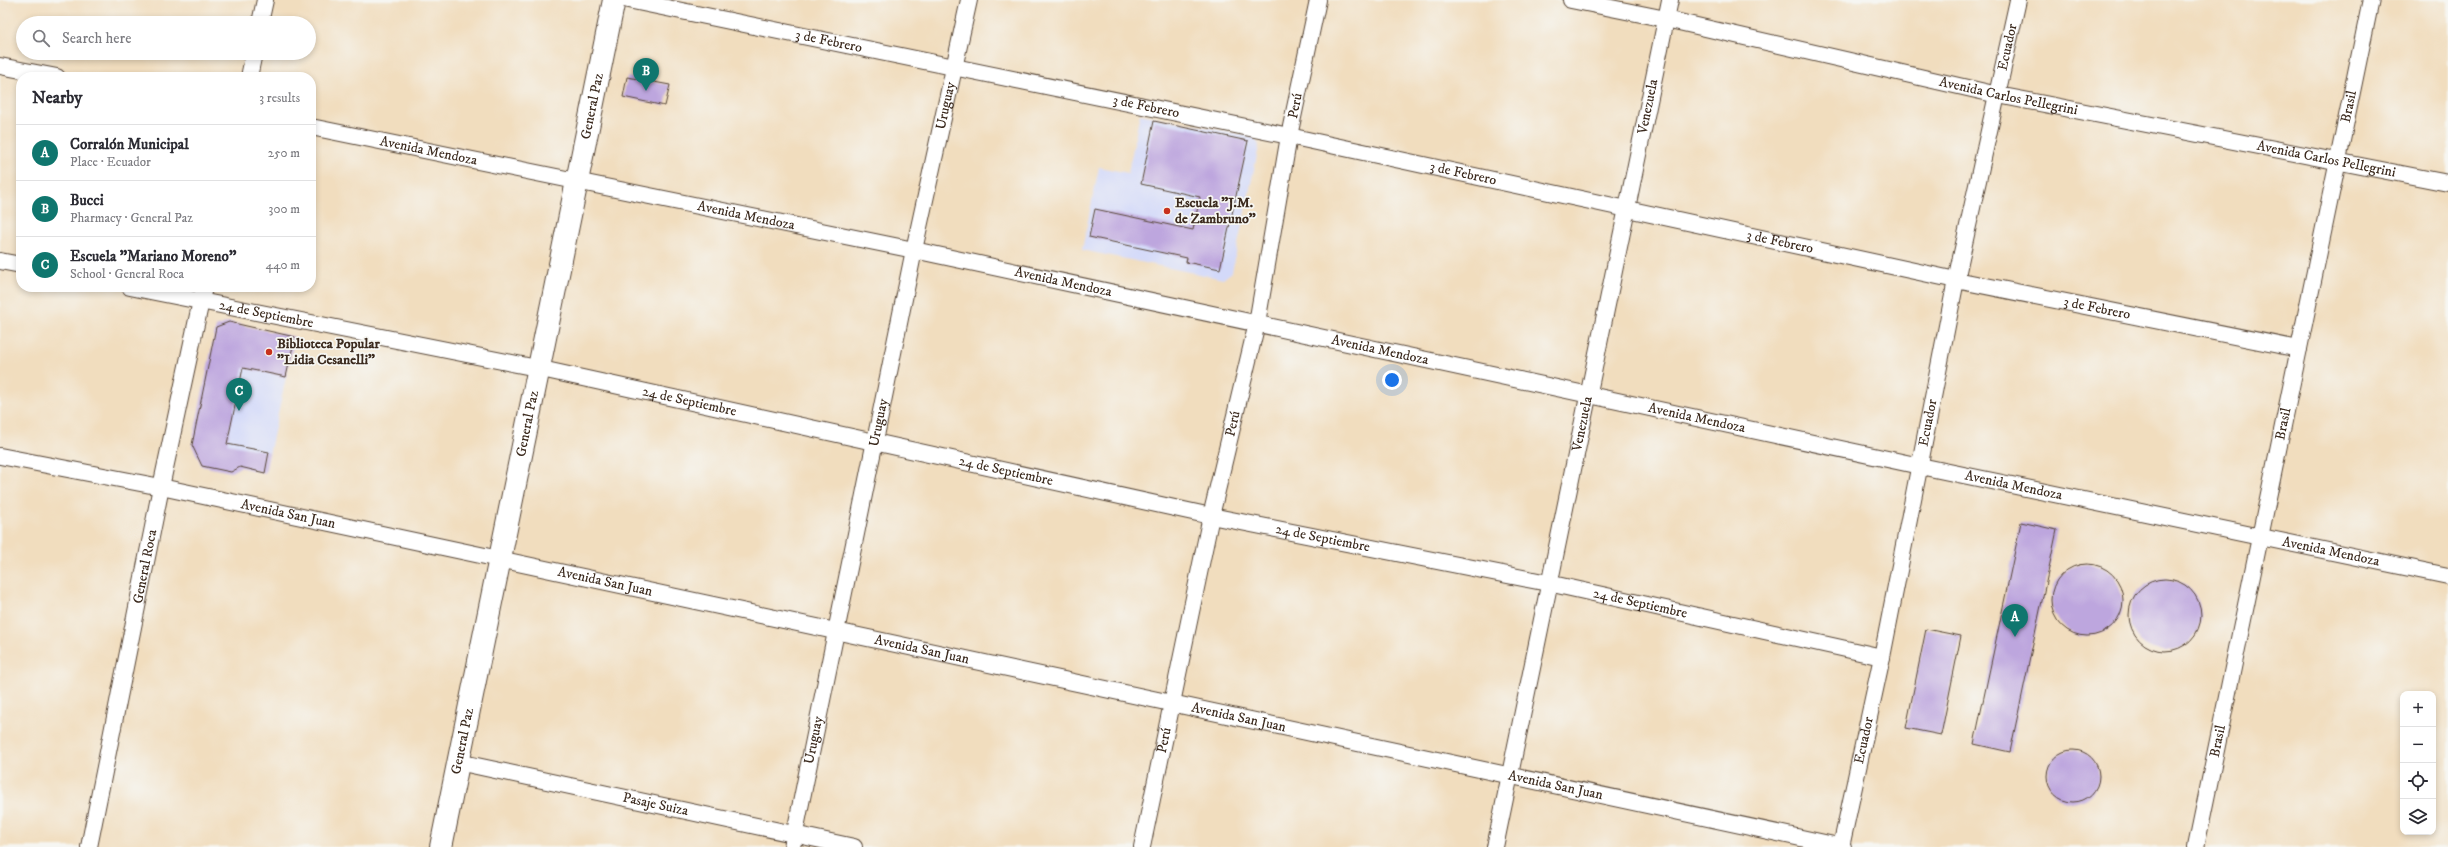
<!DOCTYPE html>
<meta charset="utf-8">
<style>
body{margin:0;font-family:"IM FELL DW Pica",serif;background:#f7f7f7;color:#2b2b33}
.controls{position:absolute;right:12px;bottom:12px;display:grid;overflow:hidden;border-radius:8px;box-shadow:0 2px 6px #0003}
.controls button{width:36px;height:36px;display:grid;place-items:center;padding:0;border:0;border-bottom:1px solid #e1e1e2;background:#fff;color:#2b2b33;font:20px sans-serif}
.you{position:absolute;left:1392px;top:380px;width:14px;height:14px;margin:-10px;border:3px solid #fff;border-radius:50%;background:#1a73e8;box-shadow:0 0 0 6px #1a73e833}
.badge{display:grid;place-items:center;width:26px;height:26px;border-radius:50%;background:#0f766e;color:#fff;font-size:13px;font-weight:700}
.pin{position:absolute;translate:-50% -33px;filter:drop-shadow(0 1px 2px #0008)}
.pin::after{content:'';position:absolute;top:21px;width:14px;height:12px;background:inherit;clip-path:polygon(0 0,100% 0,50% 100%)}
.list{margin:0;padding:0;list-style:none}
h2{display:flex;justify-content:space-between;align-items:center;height:52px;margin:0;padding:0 16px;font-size:17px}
h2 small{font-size:13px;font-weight:400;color:#7c7c81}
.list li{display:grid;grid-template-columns:26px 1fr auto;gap:12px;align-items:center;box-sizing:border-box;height:56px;padding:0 16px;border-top:1px solid #e1e1e2}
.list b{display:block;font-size:15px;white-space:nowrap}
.list p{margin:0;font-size:13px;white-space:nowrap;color:#7c7c81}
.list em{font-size:13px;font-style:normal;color:#7c7c81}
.icon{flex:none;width:22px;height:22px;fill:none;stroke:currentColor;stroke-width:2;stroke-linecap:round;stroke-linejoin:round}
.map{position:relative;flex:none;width:2448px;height:847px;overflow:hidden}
.search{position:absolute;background:#fff;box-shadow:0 2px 6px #0003;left:16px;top:16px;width:300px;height:44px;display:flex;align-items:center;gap:10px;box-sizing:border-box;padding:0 14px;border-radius:22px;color:#7c7c81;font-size:15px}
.panel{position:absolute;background:#fff;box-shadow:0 2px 6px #0003;left:16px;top:72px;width:300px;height:220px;border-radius:16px}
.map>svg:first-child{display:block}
</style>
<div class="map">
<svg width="2448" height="847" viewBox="0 0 2448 847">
<rect width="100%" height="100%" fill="#f6f6f2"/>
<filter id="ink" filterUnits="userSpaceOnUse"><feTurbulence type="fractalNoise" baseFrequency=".025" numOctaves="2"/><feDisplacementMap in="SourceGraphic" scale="8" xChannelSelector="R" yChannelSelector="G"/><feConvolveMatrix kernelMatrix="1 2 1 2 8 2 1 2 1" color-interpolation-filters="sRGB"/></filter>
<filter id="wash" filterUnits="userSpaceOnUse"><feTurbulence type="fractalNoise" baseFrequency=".012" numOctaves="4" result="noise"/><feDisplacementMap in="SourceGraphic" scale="16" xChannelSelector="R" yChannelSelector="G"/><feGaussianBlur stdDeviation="0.9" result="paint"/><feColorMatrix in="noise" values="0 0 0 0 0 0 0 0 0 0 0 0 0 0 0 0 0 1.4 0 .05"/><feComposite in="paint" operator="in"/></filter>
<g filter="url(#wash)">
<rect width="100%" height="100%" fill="#f1ddbe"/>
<path fill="#d3d9f9" d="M1140,114L1255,137L1259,146L1232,272L1223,279L1082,250L1099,167L1128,173Z
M229,322L243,368L286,377L265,473L240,467L231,472L202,466L192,445L216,327Z"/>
<g id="blocks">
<path fill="#bda6de" d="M627,77L670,85L665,106L623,97Z
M1154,121L1248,141L1220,269L1186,262L1187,258L1089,237L1095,209L1193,230L1200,197L1141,184Z
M229,322L295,337L286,377L243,368L227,444L269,452L265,473L240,467L231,472L202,466L192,445L216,327Z
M2021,522L2057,530L2010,752L1974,744Z
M2051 600a36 36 0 1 1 72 0a36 36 0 1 1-72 0Z
M2129 615a36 36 0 1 1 72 0a36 36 0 1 1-72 0Z
M1926,629L1961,636L1941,735L1906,728Z
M2047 776a26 26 0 1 1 52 0a26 26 0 1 1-52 0Z"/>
</g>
</g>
<g filter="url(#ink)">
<use href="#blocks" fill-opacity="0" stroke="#564536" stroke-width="1"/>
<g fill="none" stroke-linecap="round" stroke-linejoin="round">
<g stroke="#564536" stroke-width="18">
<g id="street">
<path id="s1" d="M628,0L1289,136L1956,280L2299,349"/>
<path id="s2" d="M1571,0L1666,19L1998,95L2448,183"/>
<path d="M260,23L265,0"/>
<path d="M0,66L57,77"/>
<path d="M249,77L254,53"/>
<path id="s3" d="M311,127L914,250L1920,466L2448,576"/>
<path d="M0,261L21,265"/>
<path id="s4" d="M130,287L537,368L1211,516L1548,583L1882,657"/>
<path id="s5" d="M0,456L161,487L499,559L1843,847"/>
<path id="s6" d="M458,762L854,847"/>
<path id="s7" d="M89,847L161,487L204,287"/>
<path id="s8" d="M792,847L914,250L969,0"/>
<path id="s9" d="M1142,847L1211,516L1257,323L1289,136L1318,0"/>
<path id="s10" d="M1495,847L1670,0"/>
<path id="s11" d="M1841,847L1882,657L1956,280L2018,0"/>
<path id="s12" d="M2196,847L2371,0"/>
</g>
</g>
<g stroke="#564536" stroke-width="24">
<g id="secondary">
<path id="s13" d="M441,847L614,0"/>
</g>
</g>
<use href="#street" stroke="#fff" stroke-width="16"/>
<use href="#secondary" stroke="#fff" stroke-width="22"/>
</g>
</g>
<g fill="#c8321e" stroke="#f6f6f2" stroke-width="1.5">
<circle cx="1167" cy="211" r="4"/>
<circle cx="269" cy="352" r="4"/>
</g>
<g text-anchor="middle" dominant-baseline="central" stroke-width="3.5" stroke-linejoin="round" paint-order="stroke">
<g font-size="14" fill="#3b2a1e" stroke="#f6f6f2">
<text stroke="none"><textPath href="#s1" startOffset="205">3 de Febrero</textPath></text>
<text stroke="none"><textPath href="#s11" startOffset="817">Ecuador</textPath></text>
<text stroke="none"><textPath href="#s2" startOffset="448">Avenida Carlos Pellegrini</textPath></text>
<text stroke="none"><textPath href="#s13" startOffset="756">General Paz</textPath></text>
<text stroke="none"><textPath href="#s8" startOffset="757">Uruguay</textPath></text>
<text stroke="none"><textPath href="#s9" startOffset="757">Perú</textPath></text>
<text stroke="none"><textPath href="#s10" startOffset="756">Venezuela</textPath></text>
<text stroke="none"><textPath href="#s12" startOffset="756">Brasil</textPath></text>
<text stroke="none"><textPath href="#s1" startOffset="529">3 de Febrero</textPath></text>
<text stroke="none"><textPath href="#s3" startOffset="120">Avenida Mendoza</textPath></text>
<text stroke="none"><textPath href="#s2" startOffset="772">Avenida Carlos Pellegrini</textPath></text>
<text stroke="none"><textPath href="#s1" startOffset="853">3 de Febrero</textPath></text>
<text stroke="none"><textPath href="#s3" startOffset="444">Avenida Mendoza</textPath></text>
<text stroke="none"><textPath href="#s1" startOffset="1177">3 de Febrero</textPath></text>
<text stroke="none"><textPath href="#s3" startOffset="768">Avenida Mendoza</textPath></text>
<text stroke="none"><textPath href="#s1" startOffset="1501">3 de Febrero</textPath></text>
<text stroke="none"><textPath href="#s4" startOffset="139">24 de Septiembre</textPath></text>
<text stroke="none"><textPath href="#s3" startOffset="1092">Avenida Mendoza</textPath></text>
<text stroke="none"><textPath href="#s4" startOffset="571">24 de Septiembre</textPath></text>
<text stroke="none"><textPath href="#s3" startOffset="1416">Avenida Mendoza</textPath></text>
<text stroke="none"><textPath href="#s13" startOffset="432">General Paz</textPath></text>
<text stroke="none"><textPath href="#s8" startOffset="433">Uruguay</textPath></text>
<text stroke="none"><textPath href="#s10" startOffset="432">Venezuela</textPath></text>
<text stroke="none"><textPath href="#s11" startOffset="433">Ecuador</textPath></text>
<text stroke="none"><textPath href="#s9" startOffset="433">Perú</textPath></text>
<text stroke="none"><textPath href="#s12" startOffset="432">Brasil</textPath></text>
<text stroke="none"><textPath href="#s4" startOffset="895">24 de Septiembre</textPath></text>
<text stroke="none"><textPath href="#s3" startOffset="1740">Avenida Mendoza</textPath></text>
<text stroke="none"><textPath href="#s5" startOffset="294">Avenida San Juan</textPath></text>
<text stroke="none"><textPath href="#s4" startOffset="1219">24 de Septiembre</textPath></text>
<text stroke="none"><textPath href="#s3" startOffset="2064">Avenida Mendoza</textPath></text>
<text stroke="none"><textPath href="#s7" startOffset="286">General Roca</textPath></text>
<text stroke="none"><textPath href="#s5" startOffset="618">Avenida San Juan</textPath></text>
<text stroke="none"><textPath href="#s4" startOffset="1543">24 de Septiembre</textPath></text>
<text stroke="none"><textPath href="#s5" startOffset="942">Avenida San Juan</textPath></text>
<text stroke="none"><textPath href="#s5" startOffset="1266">Avenida San Juan</textPath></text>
<text stroke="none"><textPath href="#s13" startOffset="108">General Paz</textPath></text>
<text stroke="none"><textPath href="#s8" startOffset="109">Uruguay</textPath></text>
<text stroke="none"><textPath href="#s9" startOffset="109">Perú</textPath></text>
<text stroke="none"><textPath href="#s11" startOffset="109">Ecuador</textPath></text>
<text stroke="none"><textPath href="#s12" startOffset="108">Brasil</textPath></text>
<text stroke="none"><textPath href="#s5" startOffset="1590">Avenida San Juan</textPath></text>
<text stroke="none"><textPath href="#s6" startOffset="202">Pasaje Suiza</textPath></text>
</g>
<g font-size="14" font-weight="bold" fill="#3b2a1e" stroke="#f6f6f2" text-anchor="start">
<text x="1175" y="203">Escuela "J.M.<tspan x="1175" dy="16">de Zambruno"</tspan></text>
<text x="277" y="344">Biblioteca Popular<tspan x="277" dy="16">"Lidia Cesanelli"</tspan></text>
</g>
</g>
</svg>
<div class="controls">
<button>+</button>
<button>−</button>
<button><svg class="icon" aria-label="locate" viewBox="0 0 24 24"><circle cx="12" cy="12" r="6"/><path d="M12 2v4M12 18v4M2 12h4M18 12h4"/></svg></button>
<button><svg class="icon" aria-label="layers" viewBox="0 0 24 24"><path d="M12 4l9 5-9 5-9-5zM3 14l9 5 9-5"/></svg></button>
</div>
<div class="you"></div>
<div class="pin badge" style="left:2015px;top:637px">A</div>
<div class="pin badge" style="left:646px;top:91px">B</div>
<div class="pin badge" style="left:239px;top:411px">C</div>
<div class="search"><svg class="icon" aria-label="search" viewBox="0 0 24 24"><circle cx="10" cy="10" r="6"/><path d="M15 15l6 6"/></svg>Search here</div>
<section class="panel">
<h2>Nearby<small>3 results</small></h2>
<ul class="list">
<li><span class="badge">A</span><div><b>Corralón Municipal</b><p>Place · Ecuador</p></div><em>250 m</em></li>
<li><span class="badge">B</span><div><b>Bucci</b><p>Pharmacy · General Paz</p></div><em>300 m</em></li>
<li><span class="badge">C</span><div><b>Escuela &quot;Mariano Moreno&quot;</b><p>School · General Roca</p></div><em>440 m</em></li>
</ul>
</section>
</div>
